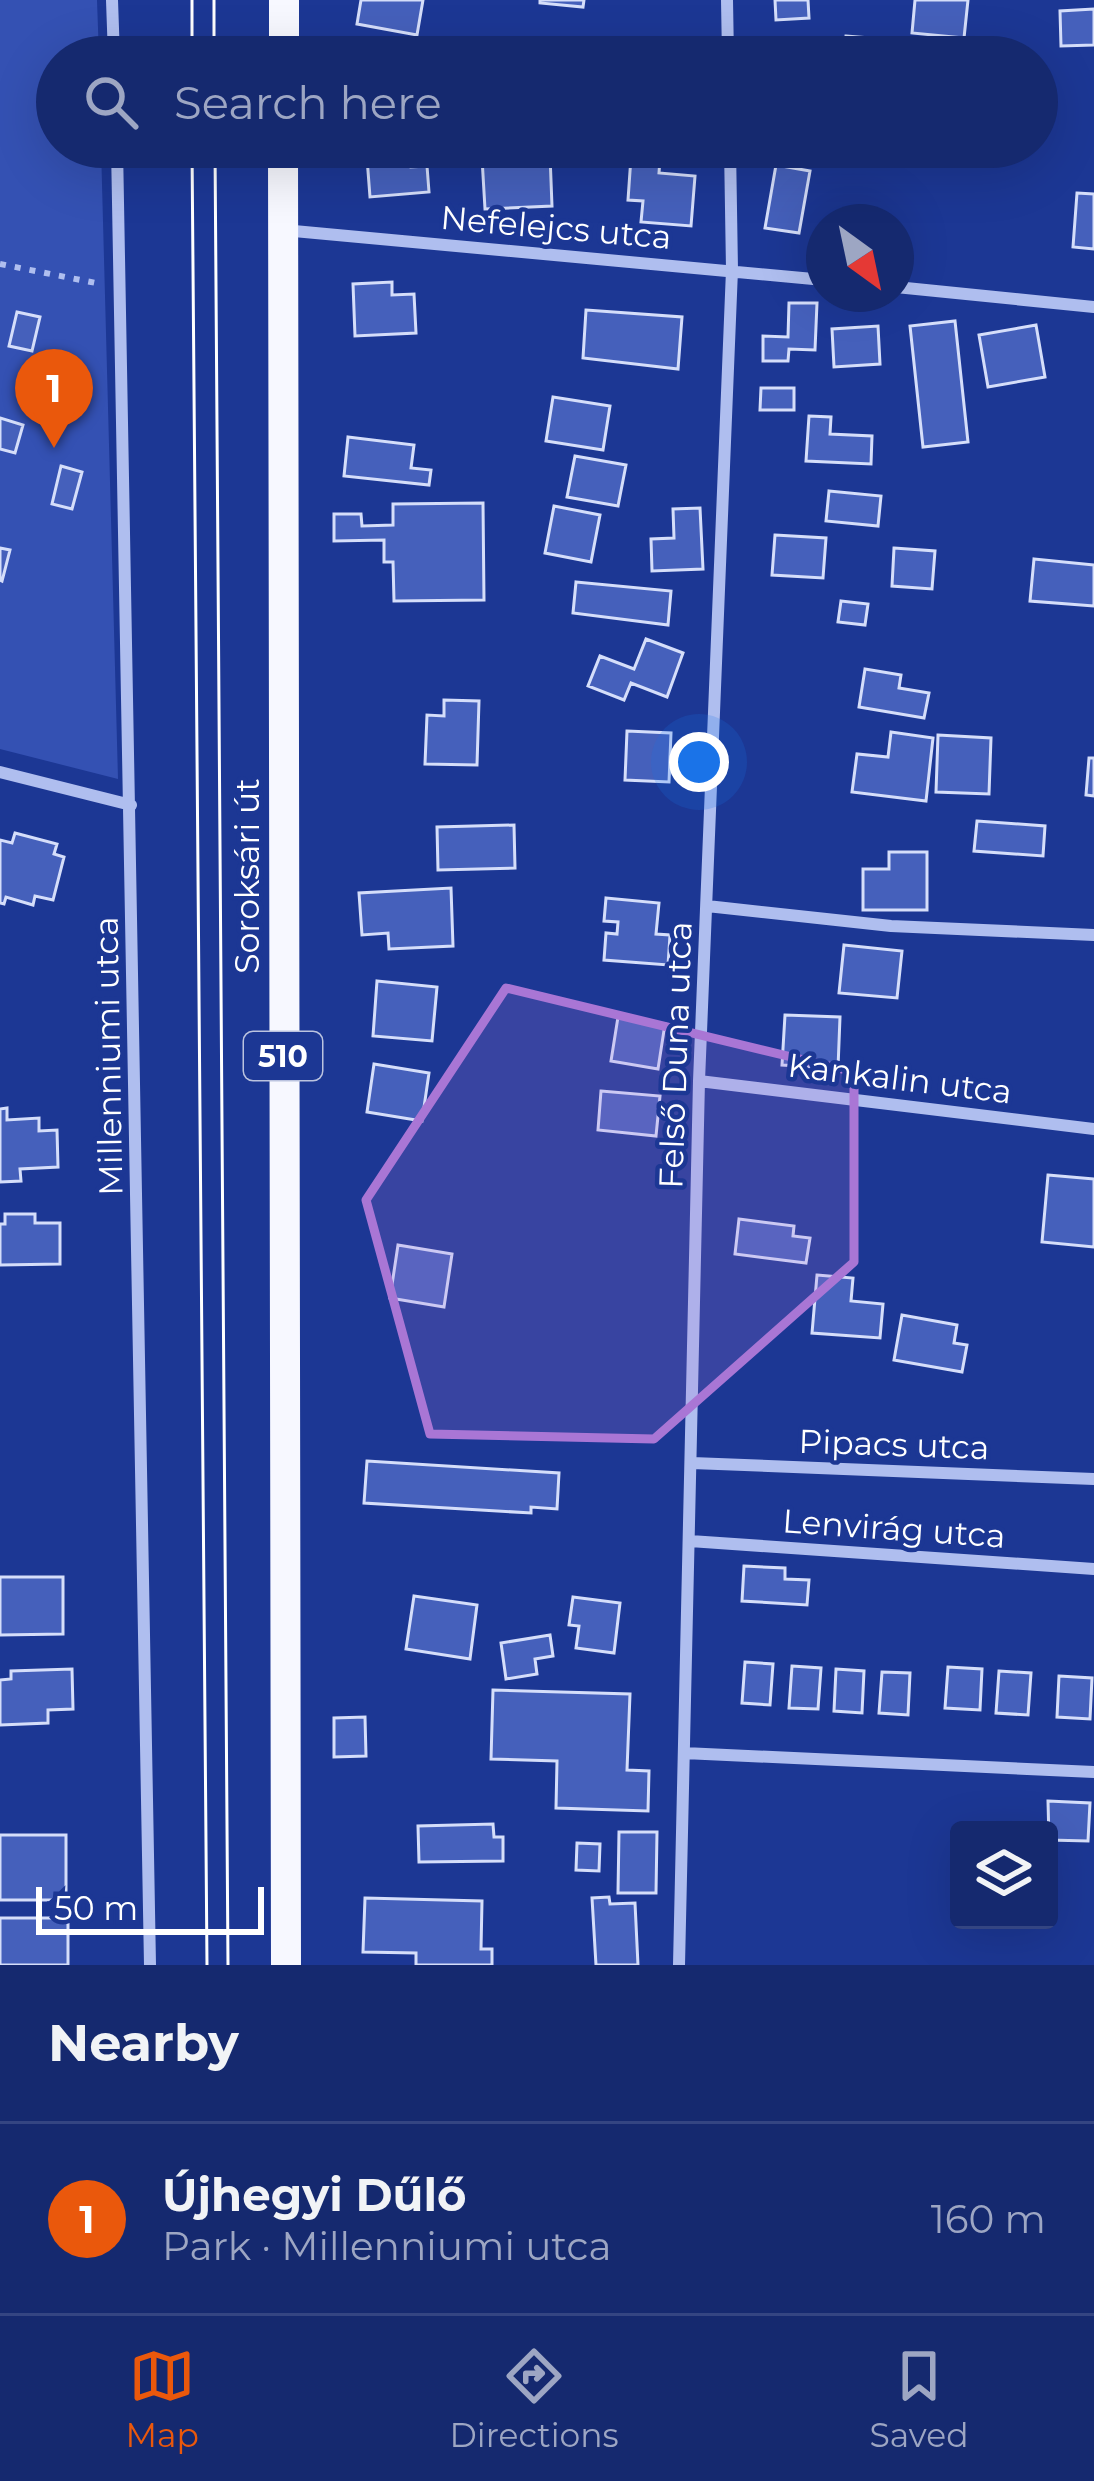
<!DOCTYPE html>
<meta charset="utf-8">
<style>
body{margin:0;font-family:Montserrat,sans-serif;background:#1e3174;color:#f1f3f6}
.controls{position:absolute;right:36px;bottom:36px;display:grid;overflow:hidden;border-radius:12px;box-shadow:0 12px 48px #0002}
.controls button{width:108px;height:108px;display:grid;place-items:center;padding:0;border:0;border-bottom:3px solid #344582;background:#15296f;color:#f1f3f6;font:60px sans-serif}
.compass{position:absolute;left:806px;top:204px;width:108px;height:108px;border-radius:50%;background:#15296f;box-shadow:0 12px 48px #0002;rotate:147deg}
.scale{position:absolute;left:36px;bottom:30px;width:228px;box-sizing:border-box;padding-left:12px;border:6px solid #fff;border-top:0;font-size:33px;line-height:42px;white-space:nowrap;color:#fff;-webkit-text-stroke:9px #1c3794;paint-order:stroke}
.you{position:absolute;left:699px;top:762px;width:42px;height:42px;margin:-30px;border:9px solid #fff;border-radius:50%;background:#1a73e8;box-shadow:0 0 0 18px #1a73e833}
.badge{display:grid;place-items:center;width:78px;height:78px;border-radius:50%;background:#ea580c;color:#fff;font-size:39px;font-weight:700}
.pin{position:absolute;translate:-50% -99px;filter:drop-shadow(0 3px 6px #0008)}
.pin::after{content:'';position:absolute;top:63px;width:42px;height:36px;background:inherit;clip-path:polygon(0 0,100% 0,50% 100%)}
.list{margin:0;padding:0;list-style:none}
h2{display:flex;justify-content:space-between;align-items:center;height:156px;margin:0;padding:0 48px;font-size:51px}
h2 small{font-size:39px;font-weight:400;color:#9da6c3}
.list li{display:grid;grid-template-columns:78px 1fr auto;gap:36px;align-items:center;box-sizing:border-box;height:192px;padding:0 48px;border-top:3px solid #344582}
.list b{display:block;font-size:45px;white-space:nowrap}
.list p{margin:0;font-size:39px;white-space:nowrap;color:#9da6c3}
.list em{font-size:39px;font-style:normal;color:#9da6c3}
.icon{flex:none;width:66px;height:66px;fill:none;stroke:currentColor;stroke-width:2;stroke-linecap:round;stroke-linejoin:round}
.map{position:relative;flex:none;width:1094px;height:1965px;overflow:hidden}
.search{position:absolute;background:#15296f;box-shadow:0 12px 48px #0002;left:36px;right:36px;top:36px;height:132px;display:flex;align-items:center;gap:30px;box-sizing:border-box;padding:0 42px;border-radius:66px;color:#9da6c3;font-size:45px}
.sheet{height:348px;background:#15296f}
nav{display:flex;justify-content:space-around;align-items:center;box-sizing:border-box;height:168px;border-top:3px solid #344582;background:#15296f;font-size:33px;color:#9da6c3}
nav a{display:grid;justify-items:center;gap:6px}
nav .on{color:#ea580c}
.map>svg:first-child{display:block}
</style>
<div class="map">
<svg width="1094" height="1965" viewBox="0 0 1094 1965">
<rect width="100%" height="100%" fill="#1c3794"/>
<path fill="#3451b3" d="M0,0H97L99,57H57V147H101L118,779L0,749Z"/>
<path fill="#4560bb" stroke="#d5defa" stroke-width="3" d="M361,0H423L417,35L357,24Z
M540,0H584L583,7L540,3Z
M775,0H808L809,18L776,20Z
M915,0H968L964,38L912,33Z
M1094,9V45L1061,46L1060,11Z
M846,36L896,40L894,57H845Z
M776,147H847L846,160L776,154Z
M410,154L411,167L427,166L429,192L370,197L367,158Z
M550,155L552,206L485,209L482,158Z
M631,157L660,159L659,173L695,176L691,226L641,222L643,201L628,200Z
M776,165L810,171L799,233L765,228Z
M1077,193L1094,194V249L1073,247Z
M392,282V295L414,294L416,333L355,336L353,284Z
M789,303H817L815,350L789,349L788,361H763V336L788,337Z
M586,310L682,317L678,369L583,358Z
M17,312L40,317L32,351L9,346Z
M955,321L968,442L923,447L910,326Z
M1036,325L1045,377L988,387L979,335Z
M878,326L880,364L834,367L832,329Z
M761,388H794V410H760Z
M553,397L610,406L603,450L546,441Z
M809,416L831,417L830,434L872,436L871,464L806,461Z
M0,418L23,425L15,453L0,449Z
M348,437L414,445L411,468L431,470L429,485L344,476Z
M575,456L626,465L618,506L567,497Z
M61,466L82,472L72,509L52,504Z
M829,491L881,496L878,526L826,521Z
M483,503L484,600L394,601L393,562H384V540L334,541V514H361L362,526L393,525V504Z
M554,506L600,515L591,562L545,553Z
M700,508L703,569L652,571L651,539L674,538L673,509Z
M775,535L826,538L823,578L772,575Z
M0,548L10,550L2,581L0,580Z
M894,548L935,551L932,589L892,586Z
M1034,559L1094,565V606L1030,601Z
M576,582L671,591L668,625L573,613Z
M841,601L868,604L865,625L838,622Z
M646,639L683,653L667,697L631,683L624,700L588,686L600,656L634,669Z
M865,669L901,675L899,688L929,693L924,718L859,707Z
M444,700L479,701L477,765L425,764L427,715L444,716Z
M627,731L671,733L669,782L625,780Z
M891,732L933,738L926,801L852,792L857,754L888,757Z
M938,735L991,738L989,794L936,792Z
M1089,758H1094V796L1086,795Z
M977,821L1045,826L1043,856L974,851Z
M514,825L515,868L438,870L437,827Z
M15,833L57,844L54,854L64,857L53,900L35,896L33,905L6,897L4,904L0,903V840L12,843Z
M889,852H927V910H863V869H889Z
M451,888L453,946L389,949L388,933L362,935L359,893Z
M606,898L659,903L656,934L670,935L668,965L604,960L606,933L617,934L618,922L604,921Z
M844,945L902,951L897,998L839,993Z
M377,981L437,987L432,1041L373,1036Z
M785,1015L840,1017L838,1068L782,1065Z
M618,1017L665,1024L658,1069L611,1061Z
M374,1064L429,1073L422,1121L367,1112Z
M601,1091L660,1096L656,1136L598,1130Z
M7,1108V1120L39,1118V1131L57,1130L58,1167L20,1169L21,1181L0,1182V1109Z
M1048,1175L1094,1179V1247L1042,1242Z
M5,1214H35V1223H60V1264L0,1265V1224H5Z
M739,1219L794,1226L793,1236L810,1238L806,1263L735,1254Z
M398,1245L452,1254L444,1307L390,1298Z
M817,1275L853,1278L851,1301L883,1304L880,1338L812,1333Z
M902,1315L957,1325L954,1343L967,1345L962,1372L894,1360Z
M367,1461L559,1473L557,1509L531,1507V1513L364,1503Z
M744,1566L785,1568V1579L809,1580L807,1605L742,1601Z
M0,1577H63V1634L0,1635Z
M414,1596L477,1605L470,1659L406,1649Z
M573,1597L620,1603L614,1653L576,1648L579,1626L569,1625Z
M550,1635L553,1656L535,1659L537,1674L506,1679L501,1643Z
M745,1662L773,1664L770,1705L742,1703Z
M792,1666L821,1668L818,1709L789,1708Z
M948,1667L982,1669L980,1710L945,1708Z
M72,1669L73,1709L48,1710V1723L0,1725V1680L11,1679V1671Z
M836,1669L864,1671L862,1713L834,1711Z
M999,1671L1031,1673L1028,1715L996,1713Z
M882,1672L910,1673L908,1715L879,1713Z
M1059,1676L1092,1678L1090,1719L1057,1717Z
M493,1690L630,1694L627,1770L649,1771L648,1811L556,1808L557,1761L491,1759Z
M365,1717L366,1756L334,1757V1718Z
M1048,1801L1090,1803L1088,1841L1049,1840Z
M493,1824L494,1837H503V1861L419,1862L418,1826Z
M619,1832H657L656,1893H618Z
M0,1835H66V1900H0Z
M577,1843L600,1844L599,1871L576,1870Z
M609,1897L610,1904L635,1903L638,1965H596L592,1898Z
M365,1898L482,1901L481,1949H492V1965H416V1953L363,1952Z
M0,1918H68V1965H0Z"/>
<g fill="none" stroke-linecap="round" stroke-linejoin="round">
<path stroke="#afbeef" stroke-width="6" stroke-dasharray="6 9" stroke-linecap="butt" d="M0,264L101,284"/>
<path stroke="#afbeef" stroke-width="12" d="M112,0L114,57
M727,0L728,57
M117,147L150,1965
M283,230L824,280
M896,287L1094,307
M0,772L131,805
M707,906L891,926L1094,935
M699,1081L1094,1129
M692,1463L1094,1479
M690,1541L1094,1569
M684,1753L1094,1772
M679,1965L699,1081L732,270L730,147"/>
<path stroke="#f7f8ff" stroke-width="30" d="M284,57V0
M283,147L286,1965"/>
<path stroke="#fff" stroke-width="3" d="M192,0V57
M214,0V57
M192,147L207,1965
M215,147L228,1965"/>
</g>
<path fill="#a976d5" fill-opacity="0.2" stroke="#a976d5" stroke-width="9" stroke-linejoin="round" d="M506,988L854,1072V1262L654,1439L430,1434L366,1200Z"/>
<g text-anchor="middle" dominant-baseline="central" stroke-width="9" stroke-linejoin="round" paint-order="stroke">
<rect fill="#1c3794" stroke="#bbc3df" stroke-width="3" x="244" y="1032" width="78" height="48" rx="9"/>
<g font-size="30" font-weight="bold" fill="#fff">
<text x="283" y="1056">510</text>
</g>
<g font-size="33" fill="#fff" stroke="#1c3794">
<text transform="translate(556 227) rotate(5)">Nefelejcs utca</text>
<text transform="translate(247 876) rotate(-90)">Soroksári út</text>
<text transform="translate(675 1055) rotate(-88)">Felső Duna utca</text>
<text transform="translate(108 1056) rotate(-91)">Millenniumi utca</text>
<text transform="translate(900 1078) rotate(7)">Kankalin utca</text>
<text transform="translate(894 1444) rotate(2)">Pipacs utca</text>
<text transform="translate(894 1528) rotate(4)">Lenvirág utca</text>
</g>
</g>
</svg>
<div class="controls">
<button><svg class="icon" aria-label="layers" viewBox="0 0 24 24"><path d="M12 4l9 5-9 5-9-5zM3 14l9 5 9-5"/></svg></button>
</div>
<svg class="compass" viewBox="-18 -18 36 36"><path d="M0-13l5 13h-10z" fill="#e53935"/><path d="M0 13l5-13h-10z" fill="#9da6c3"/></svg>
<div class="scale">50 m</div>
<div class="you"></div>
<div class="pin badge" style="left:54px;top:448px">1</div>
<div class="search"><svg class="icon" aria-label="search" viewBox="0 0 24 24"><circle cx="10" cy="10" r="6"/><path d="M15 15l6 6"/></svg>Search here</div>
</div>
<section class="sheet">
<h2>Nearby<small></small></h2>
<ul class="list">
<li><span class="badge">1</span><div><b>Újhegyi Dűlő</b><p>Park · Millenniumi utca</p></div><em>160 m</em></li>
</ul>
</section>
<nav>
<a class="on"><svg class="icon" aria-label="map" viewBox="0 0 24 24"><path d="M3 6l6-2 6 2 6-2v14l-6 2-6-2-6 2zM9 4v14M15 6v14"/></svg>Map</a>
<a><svg class="icon" aria-label="directions" viewBox="0 0 24 24"><path d="M12 3l9 9-9 9-9-9zM9 14v-3h6M13 9l2 2-2 2"/></svg>Directions</a>
<a><svg class="icon" aria-label="saved" viewBox="0 0 24 24"><path d="M7 4h10v16l-5-4-5 4z"/></svg>Saved</a>
</nav>
